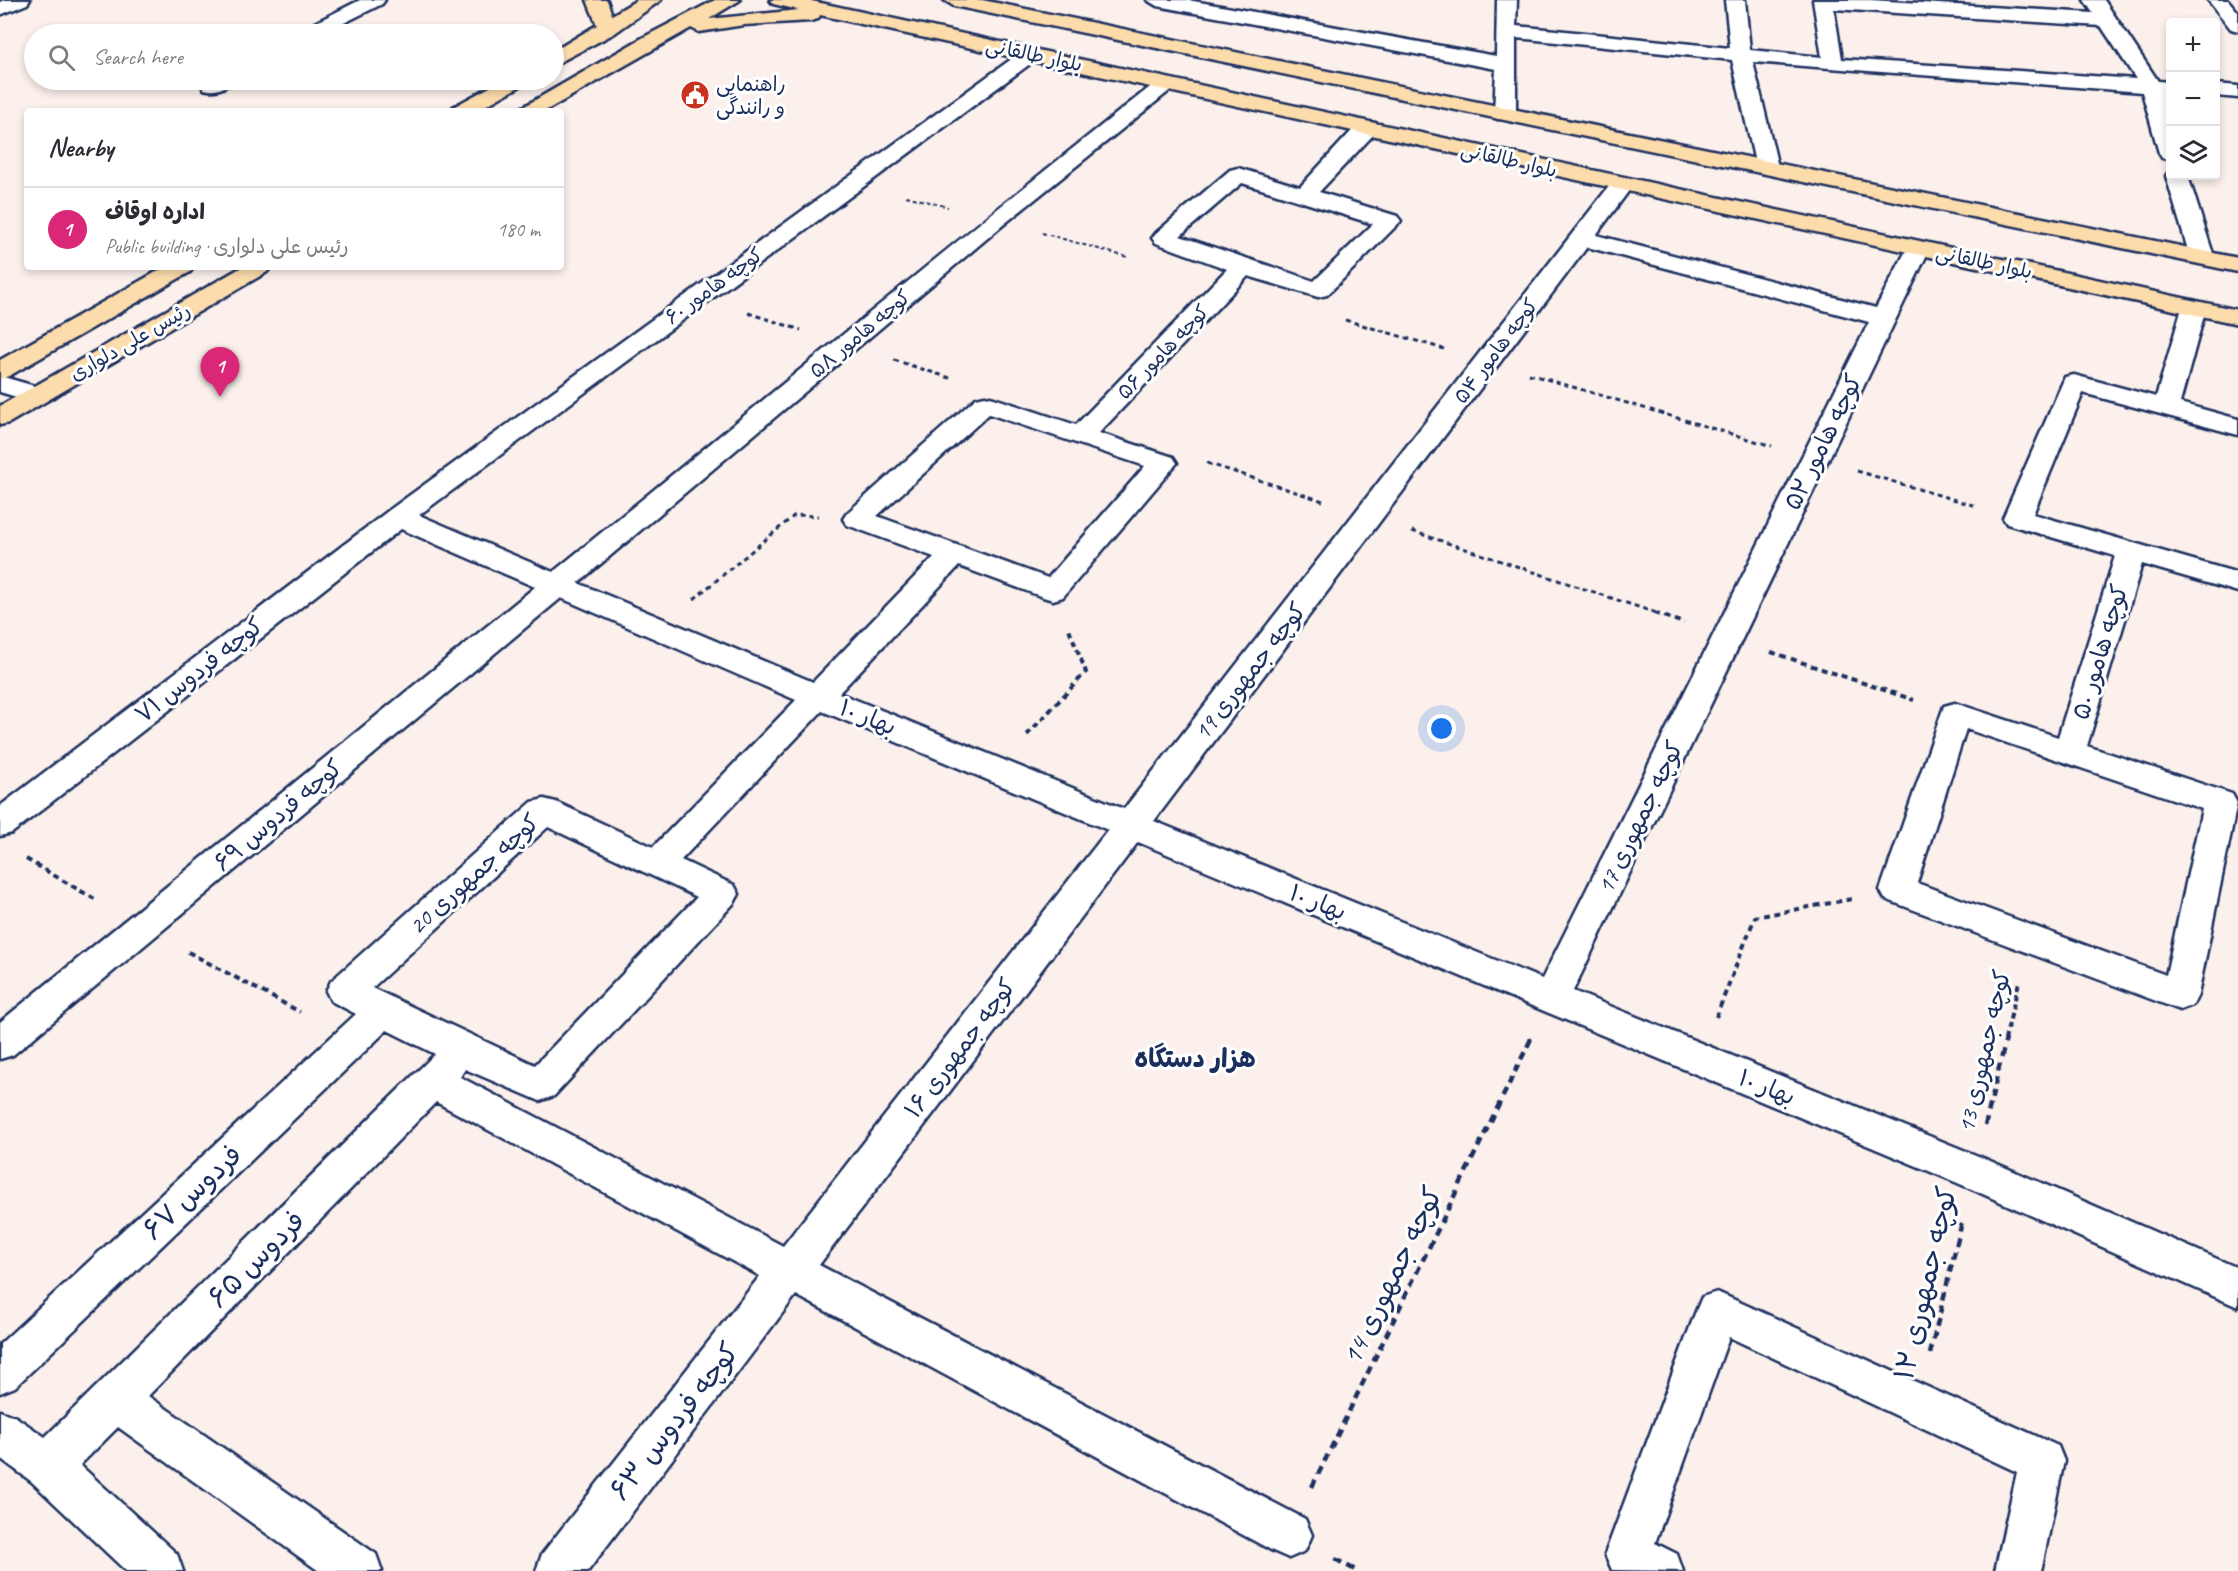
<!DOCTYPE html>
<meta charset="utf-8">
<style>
body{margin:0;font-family:Caveat,"Playpen Sans Arabic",sans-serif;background:#f2f2f3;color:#2b2b33}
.controls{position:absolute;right:18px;top:18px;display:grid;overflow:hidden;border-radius:6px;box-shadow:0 3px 9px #0003}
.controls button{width:54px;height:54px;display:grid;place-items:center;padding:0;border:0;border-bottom:2px solid #e1e1e2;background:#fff;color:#2b2b33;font:30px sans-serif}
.you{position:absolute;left:1442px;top:729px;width:21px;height:21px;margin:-15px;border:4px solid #fff;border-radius:50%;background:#1a73e8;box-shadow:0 0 0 9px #1a73e833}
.badge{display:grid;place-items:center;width:39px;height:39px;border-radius:50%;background:#db2777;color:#fff;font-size:20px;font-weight:700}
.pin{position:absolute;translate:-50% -50px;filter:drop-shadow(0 2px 3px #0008)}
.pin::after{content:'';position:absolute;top:32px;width:21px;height:18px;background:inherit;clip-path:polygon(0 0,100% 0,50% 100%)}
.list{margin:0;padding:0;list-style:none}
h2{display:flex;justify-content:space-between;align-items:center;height:78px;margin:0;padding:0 24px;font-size:26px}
h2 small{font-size:20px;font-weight:400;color:#7c7c81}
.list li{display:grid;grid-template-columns:39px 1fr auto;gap:18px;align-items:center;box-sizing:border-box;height:84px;padding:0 24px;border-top:2px solid #e1e1e2}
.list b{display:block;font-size:22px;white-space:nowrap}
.list p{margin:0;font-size:20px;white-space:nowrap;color:#7c7c81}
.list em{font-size:20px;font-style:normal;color:#7c7c81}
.icon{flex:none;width:33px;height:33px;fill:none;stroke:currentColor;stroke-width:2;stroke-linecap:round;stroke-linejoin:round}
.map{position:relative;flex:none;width:2238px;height:1571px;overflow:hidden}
.search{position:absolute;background:#fff;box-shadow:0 3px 9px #0003;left:24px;top:24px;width:540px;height:66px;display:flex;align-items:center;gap:15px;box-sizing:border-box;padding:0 21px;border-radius:33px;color:#7c7c81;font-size:22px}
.panel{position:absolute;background:#fff;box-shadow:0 3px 9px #0003;left:24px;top:108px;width:540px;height:162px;border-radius:6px}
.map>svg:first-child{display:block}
</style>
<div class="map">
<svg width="2238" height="1571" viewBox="0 0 2238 1571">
<rect width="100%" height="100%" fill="#fbf0eb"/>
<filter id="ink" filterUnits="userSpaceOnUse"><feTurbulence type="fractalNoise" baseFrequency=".0167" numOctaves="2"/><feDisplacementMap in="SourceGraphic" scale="12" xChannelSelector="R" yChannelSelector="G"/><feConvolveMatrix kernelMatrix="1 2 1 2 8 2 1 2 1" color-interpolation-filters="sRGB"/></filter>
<g filter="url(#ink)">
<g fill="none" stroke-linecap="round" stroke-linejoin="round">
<g stroke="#1b2f5e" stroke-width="5">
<path id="minor" d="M4,0H30L27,4L0,15V2Z
M360,0H385L382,4L322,34H298L301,30Z
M1147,0H1188L1496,56L1497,0H1517L1516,26L1730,48L1725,0H1745L1750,50L1822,57L1813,0H1870L2093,13L2084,0H2104L2158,81L2170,82V94H2164L2170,117V159L2162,158L2159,153L2142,92L1753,62L1778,167L1775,172H1759L1756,167L1732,60L1516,38V114L1513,119H1497L1494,114L1496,69L1157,6ZM1834,9L2101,26L2136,79L1842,59Z
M2208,0H2228L2238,12V31L2231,29Z
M1031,48L1038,50L1041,54L1038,58L419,515L553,572C755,408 954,241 1159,80H1173L1176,84L1173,88L1003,225L578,583L813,682L934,557L847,525L843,519L847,513L976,398L985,396L994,398L1076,425L1227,269L1156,243L1152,238L1156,233L1230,170L1238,168L1300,187L1359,123H1375L1378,128L1375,133L1319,192L1397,216L1401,221L1327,295L1318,297L1248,276L1099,433L1173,457L1177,463L1063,597L1053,600L1043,597L959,566L839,693L1124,809L1614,180H1630L1633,185L1596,235L1876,308L1910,243H1926L1930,248L1573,991L1988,1160L2238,1268V1307L1960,1184L1138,842L819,1265L1305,1519L1312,1535L1305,1551L1289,1558L1273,1551L796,1295L588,1571H536L542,1554L760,1276L436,1102L148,1396L376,1554L382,1571H319L118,1427L80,1465L177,1554L183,1571H126L32,1482L0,1458V1411L16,1417L45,1437L435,1054L387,1030L15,1387L0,1393V1344L356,1014L331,1001L326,991L331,981L532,802L544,799L556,802L653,847L796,700L561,598L13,1055L0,1059V1022L535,587L401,529L12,833L0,836V806L388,511L1024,50ZM1242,183L1373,224L1314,281L1180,236ZM1587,247L1869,322L1542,979L1154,821ZM989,414L1145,466L1048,578L877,516ZM822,711L1108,830L783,1246L460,1077L465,1069L540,1101L554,1096L734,903L739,894L734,885L681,860ZM548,827L697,897L535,1065L372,988Z
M206,80H232C226,89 214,92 204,89L201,85Z
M2216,84L2238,86V98L2216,96Z
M2169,171L2170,176H2188L2214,257L2210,262H2194L2190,257L2166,176Z
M2194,301L2203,303L2206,308L2180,403L2238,419V435L2083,393L2033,514L2238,573V592L2142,564L2087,746L2232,794L2237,803L2198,995L2193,1005L2180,1010L1885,899L1880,890L1944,706L1955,703L2058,737L2115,556L2007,524L2003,518L2065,377L2074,375L2156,397L2182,308L2185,303ZM1966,729L2202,809L2166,975L1917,883Z
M0,376L45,389L49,395L45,401L36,403L0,392Z
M1717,1292L2058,1446L2064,1461L2041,1571H1995L2017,1472L1729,1337L1655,1543L1677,1554L1683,1571L1612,1570L1605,1554L1696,1311L1702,1297Z"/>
</g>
<g stroke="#1b2f5e" stroke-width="5">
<path id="major" d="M587,0H607L612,15L637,0H661L615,33L554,65V51L597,25Z
M715,0H740L709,19L799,10L773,4L770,0H807L2238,310V324L820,15L818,19L811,21L744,25L699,32L691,28L545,111H519L523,107L644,37Z
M944,0H982L2238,258V272L954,6Z
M503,80H527L524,84L476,111H449L453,107Z
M165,267H194L190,272L9,376L0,379V360Z
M242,267H271L267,272L9,423L0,425V406Z"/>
</g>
<path stroke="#1b2f5e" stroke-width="2" stroke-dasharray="4 3" stroke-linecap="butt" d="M906,196L948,207
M1042,233L1127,257"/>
<path stroke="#1b2f5e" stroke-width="3" stroke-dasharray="5 4" stroke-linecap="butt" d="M748,313L801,330
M1345,320L1444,349
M894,360L950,378
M1529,374L1772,446
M1207,463L1323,501
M1857,471L1976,506
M1412,531L1659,614
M694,599L795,515L818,516"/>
<path stroke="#1b2f5e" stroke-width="4" stroke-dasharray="6 4.5" stroke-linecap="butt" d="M1654,613L1684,623
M1771,652L1914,700
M1027,735L1086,672L1069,629
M26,859L98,901
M188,952L300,1012
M1716,1017L1755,917L1852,899
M1530,1040L1531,1038
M2005,1040L2019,982"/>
<path stroke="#1b2f5e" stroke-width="4.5" stroke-dasharray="8 6" stroke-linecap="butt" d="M1985,1126L2006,1039
M1930,1354L1963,1218
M1312,1487L1531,1039
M1335,1559L1357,1571"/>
<use href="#minor" fill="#fff" fill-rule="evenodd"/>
<use href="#major" fill="#fddcac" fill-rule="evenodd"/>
</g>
</g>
<defs>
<g id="civic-disc" transform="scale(1.5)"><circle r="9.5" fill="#c8321e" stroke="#fff"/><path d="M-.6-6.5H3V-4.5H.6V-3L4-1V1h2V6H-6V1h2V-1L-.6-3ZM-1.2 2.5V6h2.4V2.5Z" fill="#fff"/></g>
</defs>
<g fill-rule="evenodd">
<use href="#civic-disc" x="695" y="95"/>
</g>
<g text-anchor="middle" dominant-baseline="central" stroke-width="6" stroke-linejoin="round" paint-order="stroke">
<g font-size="20" fill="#1b2f5e" stroke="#fff">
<text transform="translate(1034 55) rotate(12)">بلوار طالقانی</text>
<text transform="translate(1509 160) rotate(13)">بلوار طالقانی</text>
<text transform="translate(1984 262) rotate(12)">بلوار طالقانی</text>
<text transform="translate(714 286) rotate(-36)">کوچه هامور ۶۰</text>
<text transform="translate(860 334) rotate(-40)">کوچه هامور ۵۸</text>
<text transform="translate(130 342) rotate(-30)">رئیس علی دلواری</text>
<text transform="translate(1496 351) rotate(-53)">کوچه هامور ۵۴</text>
<text transform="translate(1163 352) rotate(-46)">کوچه هامور ۵۶</text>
</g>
<g font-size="20" fill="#1b2f5e" stroke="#fff" text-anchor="start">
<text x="716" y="84">راهنمایی<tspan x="716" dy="23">و رانندگی</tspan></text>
</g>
<g font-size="24" fill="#1b2f5e" stroke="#fff">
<text transform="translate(1823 442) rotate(-64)">کوچه هامور ۵۲</text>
<text transform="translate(2100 652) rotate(-73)">کوچه هامور ۵۰</text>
<text transform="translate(199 670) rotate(-38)">کوچه فردوس ۷۱</text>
<text transform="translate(1250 671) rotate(-52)">کوچه جمهوری 19</text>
<text transform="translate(868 717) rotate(22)">بهار ۱۰</text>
<text transform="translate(278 815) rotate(-40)">کوچه فردوس ۶۹</text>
<text transform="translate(1640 817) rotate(-64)">کوچه جمهوری 17</text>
<text transform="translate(474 874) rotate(-42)">کوچه جمهوری 20</text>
<text transform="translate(1318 902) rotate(22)">بهار ۱۰</text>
<text transform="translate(960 1048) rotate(-53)">کوچه جمهوری ۱۶</text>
<text transform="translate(1984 1051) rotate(-77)">کوچه جمهوری 13</text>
<text transform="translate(1767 1087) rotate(22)">بهار ۱۰</text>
</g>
<g font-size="26" font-weight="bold" fill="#1b2f5e" stroke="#fff">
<text x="1195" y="1058">هزار دستگاه</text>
</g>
<g font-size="28" fill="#1b2f5e" stroke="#fff">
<text transform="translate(192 1192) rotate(-43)">فردوس ۶۷</text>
<text transform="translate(256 1259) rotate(-45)">فردوس ۶۵</text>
<text transform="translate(1392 1275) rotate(-64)">کوچه جمهوری 14</text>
<text transform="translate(1925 1283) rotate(-77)">کوچه جمهوری ۱۲</text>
<text transform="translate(674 1421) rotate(-52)">کوچه فردوس ۶۳</text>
</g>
</g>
</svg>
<div class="controls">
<button>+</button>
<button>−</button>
<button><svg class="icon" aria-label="layers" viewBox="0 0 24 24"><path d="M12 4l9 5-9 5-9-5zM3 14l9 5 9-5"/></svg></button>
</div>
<div class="you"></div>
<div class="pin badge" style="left:220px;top:397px">1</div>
<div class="search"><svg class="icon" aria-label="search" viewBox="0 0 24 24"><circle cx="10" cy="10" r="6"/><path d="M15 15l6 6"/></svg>Search here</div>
<section class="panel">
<h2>Nearby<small></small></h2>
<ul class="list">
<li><span class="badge">1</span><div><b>اداره اوقاف</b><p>Public building · رئیس علی دلواری</p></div><em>180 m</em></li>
</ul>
</section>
</div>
